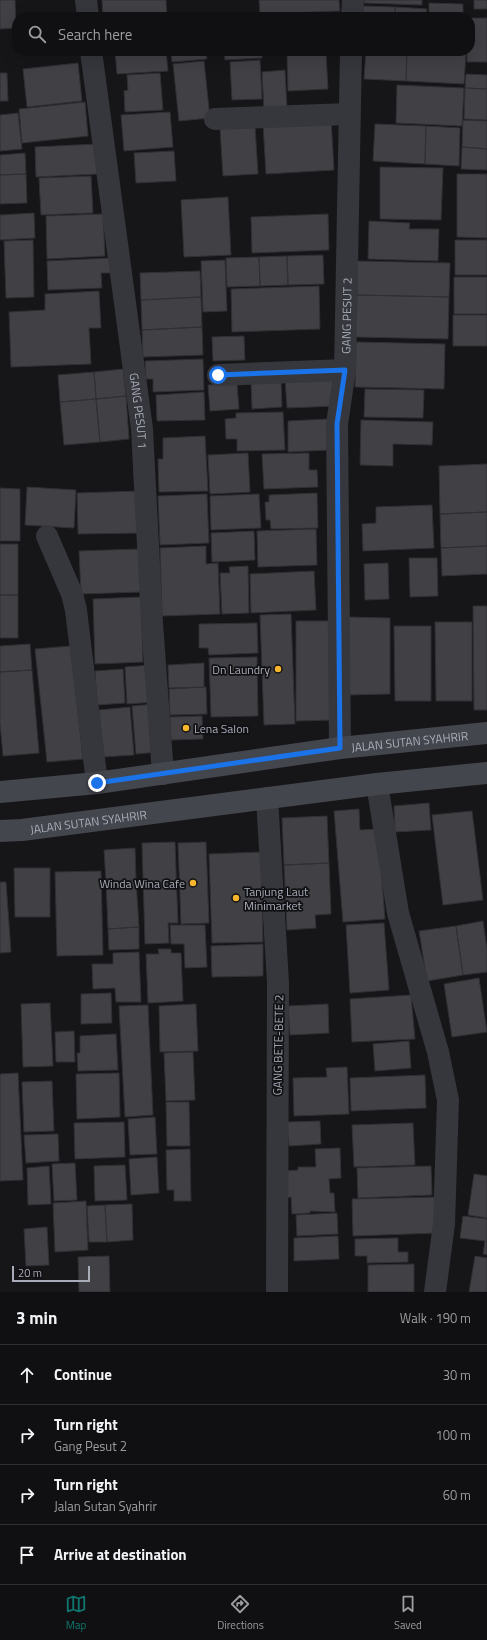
<!DOCTYPE html>
<meta charset="utf-8">
<style>
body{margin:0;font-family:"Titillium Web",sans-serif;background:#19191b;color:#f1f3f6}
.scale{position:absolute;left:12px;bottom:10px;width:78px;box-sizing:border-box;padding-left:4px;border:2px solid #a7acb8;border-top:0;font-size:11px;line-height:14px;white-space:nowrap;color:#a7acb8;-webkit-text-stroke:3px #111013;paint-order:stroke}
.stop{position:absolute;width:12px;height:12px;margin:-9px;border:3px solid #1a73e8;border-radius:50%;background:#fff}
.stop.end{background:#1a73e8;border-color:#fff;box-shadow:0 1px 4px #0008}
.list{margin:0;padding:0;list-style:none}
h2{display:flex;justify-content:space-between;align-items:center;height:52px;margin:0;padding:0 16px;font-size:17px}
h2 small{font-size:13px;font-weight:400;color:#9c9d9f}
.list li{display:grid;grid-template-columns:26px 1fr auto;gap:12px;align-items:center;box-sizing:border-box;height:60px;padding:0 16px;border-top:1px solid #303032}
.list b{display:block;font-size:15px;white-space:nowrap}
.list p{margin:0;font-size:13px;white-space:nowrap;color:#9c9d9f}
.list em{font-size:13px;font-style:normal;color:#9c9d9f}
.icon{flex:none;width:22px;height:22px;fill:none;stroke:currentColor;stroke-width:2;stroke-linecap:round;stroke-linejoin:round}
.map{position:relative;flex:none;width:487px;height:1292px;overflow:hidden}
.search{position:absolute;background:#101012;box-shadow:0 4px 16px #0002;left:12px;right:12px;top:12px;height:44px;display:flex;align-items:center;gap:10px;box-sizing:border-box;padding:0 14px;border-radius:16px;color:#9c9d9f;font-size:15px}
.sheet{height:292px;background:#101012}
nav{display:flex;justify-content:space-around;align-items:center;box-sizing:border-box;height:56px;border-top:1px solid #303032;background:#101012;font-size:11px;color:#9c9d9f}
nav a{display:grid;justify-items:center;gap:2px}
nav .on{color:#0f766e}
.map>svg:first-child{display:block}
</style>
<div class="map">
<svg width="487" height="1292" viewBox="0 0 487 1292">
<rect width="100%" height="100%" fill="#161518"/>
<path fill="#404045" stroke="#2f2f34" d="M0,0H15L16,28L0,29Z
M102,0H166L167,17H103Z
M259,0H339L340,11L260,14Z
M364,0H422V5L364,3Z
M474,0H487V9H474Z
M429,3L463,4V17H429Z
M363,6L395,7V17H363Z
M395,7L427,9L426,17H395Z
M323,15V17H285V16Z
M470,18H487V62H467V51H470Z
M115,51H166L168,71L117,74Z
M171,51H206L207,59L172,62Z
M224,51H262V58L225,60Z
M366,51H407L406,81L364,79Z
M407,51H466L464,84L406,81Z
M326,53L328,89L288,91L287,54Z
M260,60L262,99L232,100L230,62Z
M204,61L210,118L179,121L173,64Z
M78,63L82,101L27,107L23,69Z
M285,70L287,108L264,110L262,72Z
M0,73H7L8,101H0Z
M160,73L163,110L125,112L124,91L128,90L127,75Z
M466,74L487,75V89L465,88Z
M397,85L464,88L462,126L396,123Z
M465,88L487,89V120L464,119Z
M85,102L88,136L22,143L19,109Z
M170,112L173,147L124,151L121,115Z
M18,113L22,149L0,151V115Z
M331,118L334,170L266,174L263,123Z
M463,120L487,121V149L462,147Z
M375,124L426,126L425,164L373,161Z
M255,126L258,174L223,176L220,128Z
M426,126L460,128L459,166L425,164Z
M96,144L98,174L36,177L35,147Z
M462,147L487,149V170L461,169Z
M174,151L176,181L136,183L134,153Z
M25,153L26,174L0,175V155Z
M380,167L443,168L441,220L380,219Z
M26,174L27,203L0,204V175Z
M457,174H487V238L457,237Z
M91,176L93,213L41,215L39,178Z
M228,197L231,255L184,257L181,200Z
M34,213L35,238L0,240V215Z
M103,214L105,256L47,259L46,216Z
M328,214L329,250L252,253L251,217Z
M369,221L410,223L409,229H439L438,261L368,259Z
M33,240L34,297L6,298L4,241Z
M455,240H487V275H455Z
M323,255L324,284L288,285L287,256Z
M287,256L288,285L260,286L259,257Z
M259,257L260,286L227,287L226,258Z
M110,258L111,273H101L102,288L48,290L47,261Z
M225,260L227,311L203,312L201,261Z
M357,261L450,263L449,297L357,295Z
M200,271L201,297L141,300L140,273Z
M454,277H487V314H454Z
M319,286L320,329L232,332L231,289Z
M99,291L101,328H89L91,364L11,367L9,312L45,310V294Z
M357,295L449,297L448,339L355,337Z
M201,297L202,327L142,330L141,300Z
M453,315H487V346H453Z
M202,327L203,355L143,357L142,330Z
M244,336L245,360L213,361L212,337Z
M356,342L445,344L444,389L355,387Z
M203,359L204,390L153,392V379H146L145,361Z
M123,369L126,396L96,399L94,372Z
M94,372L96,399L60,402L58,375Z
M334,376L335,406L287,408L285,378Z
M281,380L282,407L252,409L251,381Z
M237,384L239,409L210,411L208,385Z
M365,389L424,390L423,418L364,417Z
M204,392L205,420L157,421L156,395Z
M126,396L129,439L100,442L96,399Z
M96,399L100,442L64,445L60,402Z
M283,412L285,450L237,451V439H226L225,419L236,418V413Z
M328,419L329,450L288,452V421Z
M361,420L433,422L432,445L393,444V466L360,465Z
M205,436L208,491L159,492L158,459H163V438Z
M248,453L250,492L210,494L208,455Z
M309,453V470H317L318,487L264,489L262,454Z
M487,464V512L440,514L439,466Z
M27,487L76,490L74,528L25,525Z
M0,488L20,489V541H0Z
M140,491L141,533L78,534L77,493Z
M317,493L318,528L271,529L270,520H266L265,502H269V495Z
M207,494L209,543L160,545L158,496Z
M259,494L261,528L211,530L210,496Z
M432,505L434,548L363,551L362,524L376,523V507Z
M487,512V546L441,548L440,514Z
M316,529L317,565L258,567L257,531Z
M254,531L255,560L212,562L211,533Z
M0,544H18V595H0Z
M206,546V564L218,563L220,614L162,616L160,548Z
M487,546V574L442,576L441,548Z
M140,549L141,592L81,594L79,551Z
M409,558H437L438,596L410,597Z
M388,563L389,599L365,600L364,564Z
M248,566L249,613L222,614L220,573H230L229,567Z
M314,571L316,610L251,613L250,574Z
M0,595H18V638H0Z
M141,597L143,662L95,664L93,599Z
M473,606H487V710H474Z
M291,614L295,724L264,725L260,615Z
M348,617L390,618V694L348,695Z
M296,621H333L334,720L296,721Z
M435,622H472V701H436Z
M257,623L258,653L209,655L208,648H199V624Z
M394,626H431V701H395Z
M30,644L32,670L0,672V646Z
M71,646L83,759L47,762L35,649Z
M257,657L258,716L211,717L209,658Z
M204,663V687L169,688L168,665Z
M152,665L155,702L127,704L125,667Z
M123,669L125,703L97,705L95,671Z
M32,670L39,753L3,756L0,724V672Z
M206,687L207,714L170,715L169,689Z
M155,704L158,752L136,754L132,706Z
M130,707L134,755L103,757L99,710Z
M202,716L203,739L171,740L170,717Z
M429,803L431,830L395,832L394,806Z
M359,809L360,830L378,829L385,919L343,922L334,811Z
M472,811L483,900L443,905L432,815Z
M327,816L329,863L284,865L282,818Z
M175,842L178,923H168L169,943L145,944L142,843Z
M206,842L209,923L181,924L178,843Z
M135,848L136,880L106,882L104,850Z
M261,852L263,942L212,943L209,854Z
M329,863L331,914L315,915L316,928L287,930L284,865Z
M14,868H50V917H15Z
M101,871L103,955L57,956L55,872Z
M136,880L139,927L108,929L106,882Z
M0,882H6L11,952L0,953Z
M483,921L487,949V972L463,975L456,926Z
M384,923L389,990L350,993L346,925Z
M170,925H205L207,967L185,968L184,944H171Z
M456,926L463,975L427,981L419,931Z
M139,927V949L109,950L108,929Z
M263,944V976L212,977L211,946Z
M158,949H171V953H181L183,1001L148,1003L146,954H159Z
M139,952L141,1002H116L115,988L93,989L92,964H113V953Z
M479,978L487,1032L452,1037L444,984Z
M111,993L112,1023L81,1024V994Z
M411,995L415,1039L352,1042L350,999Z
M50,1003L53,1066L23,1067L21,1004Z
M196,1004L198,1051L160,1052L159,1006Z
M328,1004L329,1033L290,1035L288,1006Z
M148,1005L153,1115L125,1117L119,1006Z
M74,1031L75,1062H56L55,1032Z
M116,1034L118,1070L78,1071L77,1053H80V1036Z
M409,1041L411,1068L375,1071L373,1044Z
M193,1052L195,1100L166,1101L164,1053Z
M347,1067L349,1114L294,1116L293,1078L327,1077L326,1068Z
M18,1073L23,1180L0,1181V1074Z
M119,1073L120,1117L77,1119L76,1074Z
M425,1075L426,1108L351,1111L350,1078Z
M52,1081L54,1131L24,1132L22,1082Z
M166,1102H189L190,1146H167Z
M155,1117L157,1154L130,1155L128,1119Z
M320,1121L321,1144L289,1146L287,1122Z
M124,1122L125,1157L75,1159L74,1123Z
M413,1123L415,1165L354,1167L352,1125Z
M58,1134L59,1161L26,1163L24,1135Z
M340,1148L341,1178L329,1179L330,1193H334L335,1212L310,1211V1213L292,1214L291,1197L284,1198L283,1171L298,1170V1167H316L315,1149Z
M190,1149L191,1201H174V1190H167L166,1150Z
M157,1157L159,1193L131,1195L129,1159Z
M75,1163L77,1200L54,1201L52,1164Z
M125,1165L127,1200L95,1201L94,1166Z
M49,1166L51,1204L28,1205L27,1168Z
M431,1166L432,1195L358,1198L357,1168Z
M474,1174L487,1176V1218L468,1215Z
M436,1197L437,1233L353,1236L352,1199Z
M86,1201L88,1250L55,1252L53,1203Z
M132,1204L133,1240L107,1242L105,1205Z
M105,1205L107,1242H89L87,1206Z
M337,1213L338,1234L297,1236L296,1215Z
M463,1216L487,1219V1255L483,1254L485,1241L460,1238Z
M47,1227L49,1265L26,1266L24,1229Z
M338,1236L339,1259L294,1261V1238Z
M398,1238V1252H408V1262L367,1263V1256H355V1239Z
M109,1256L110,1292H79L78,1257Z
M475,1256L487,1258V1292H469Z
M414,1264V1292H368V1265Z"/>
<g fill="none" stroke-linecap="round" stroke-linejoin="round">
<g stroke="#36373d" stroke-width="22">
<path d="M86,0L88,17"/>
<path d="M352,17L353,0"/>
<path id="s1" d="M91,51L142,429L152,623L163,774"/>
<path d="M215,119L349,114"/>
<path d="M218,375L345,370"/>
<path d="M47,536L72,594L76,610L97,783"/>
<path id="s2" d="M340,748L337,424L345,370L351,51"/>
<path d="M377,784L398,913L438,1052L448,1100L444,1224L435,1292"/>
<path d="M267,798L278,983L277,1292"/>
</g>
<g stroke="#44464d" stroke-width="22">
<path id="s3" d="M0,792L97,783L340,748L487,733"/>
<path id="s4" d="M0,831L22,830L377,784L487,773"/>
</g>
</g>
<g fill="none" stroke-linecap="round" stroke-linejoin="round">
<path stroke="#1a73e8" stroke-width="5" d="M97,783L340,748L337,424L345,370L218,375"/>
</g>
<g fill="#f7b62e" stroke="#111013" stroke-width="1.5">
<circle cx="278" cy="669" r="4"/>
<circle cx="186" cy="728" r="4"/>
<circle cx="193" cy="883" r="4"/>
<circle cx="236" cy="898" r="4"/>
</g>
<g text-anchor="middle" dominant-baseline="central" stroke-width="3.5" stroke-linejoin="round" paint-order="stroke">
<g font-size="12" fill="#a7acb8" stroke="#111013">
<text stroke="none"><textPath href="#s2" startOffset="433">GANG PESUT 2</textPath></text>
<text stroke="none"><textPath href="#s1" startOffset="363">GANG PESUT 1</textPath></text>
<text stroke="none"><textPath href="#s3" startOffset="413">JALAN SUTAN SYAHRIR</textPath></text>
<text stroke="none"><textPath href="#s4" startOffset="89">JALAN SUTAN SYAHRIR</textPath></text>
<text transform="translate(278 1045) rotate(-89)">GANG BETE-BETE 2</text>
</g>
<g font-size="12" fill="#a7acb8" stroke="#111013" text-anchor="end">
<text x="270" y="669">Dn Laundry</text>
<text x="194" y="728" text-anchor="start">Lena Salon</text>
<text x="185" y="883">Winda Wina Cafe</text>
<text x="244" y="891" text-anchor="start">Tanjung Laut<tspan x="244" dy="14">Minimarket</tspan></text>
</g>
</g>
</svg>
<div class="scale">20 m</div>
<div class="stop" style="left:218px;top:375px"></div>
<div class="stop end" style="left:97px;top:783px"></div>
<div class="search"><svg class="icon" aria-label="search" viewBox="0 0 24 24"><circle cx="10" cy="10" r="6"/><path d="M15 15l6 6"/></svg>Search here</div>
</div>
<section class="sheet">
<h2>3 min<small>Walk · 190 m</small></h2>
<ul class="list">
<li><svg class="icon" aria-label="ahead" viewBox="0 0 24 24"><path d="M12 20V5M6 11l6-6 6 6"/></svg><div><b>Continue</b></div><em>30 m</em></li>
<li><svg class="icon" aria-label="right" viewBox="0 0 24 24"><path d="M7 20v-9h11M14 6l5 5-5 5"/></svg><div><b>Turn right</b><p>Gang Pesut 2</p></div><em>100 m</em></li>
<li><svg class="icon" aria-label="right" viewBox="0 0 24 24"><path d="M7 20v-9h11M14 6l5 5-5 5"/></svg><div><b>Turn right</b><p>Jalan Sutan Syahrir</p></div><em>60 m</em></li>
<li><svg class="icon" aria-label="arrive" viewBox="0 0 24 24"><path d="M6 21V4h12l-3 4 3 4H6"/></svg><div><b>Arrive at destination</b></div></li>
</ul>
</section>
<nav>
<a class="on"><svg class="icon" aria-label="map" viewBox="0 0 24 24"><path d="M3 6l6-2 6 2 6-2v14l-6 2-6-2-6 2zM9 4v14M15 6v14"/></svg>Map</a>
<a><svg class="icon" aria-label="directions" viewBox="0 0 24 24"><path d="M12 3l9 9-9 9-9-9zM9 14v-3h6M13 9l2 2-2 2"/></svg>Directions</a>
<a><svg class="icon" aria-label="saved" viewBox="0 0 24 24"><path d="M7 4h10v16l-5-4-5 4z"/></svg>Saved</a>
</nav>
